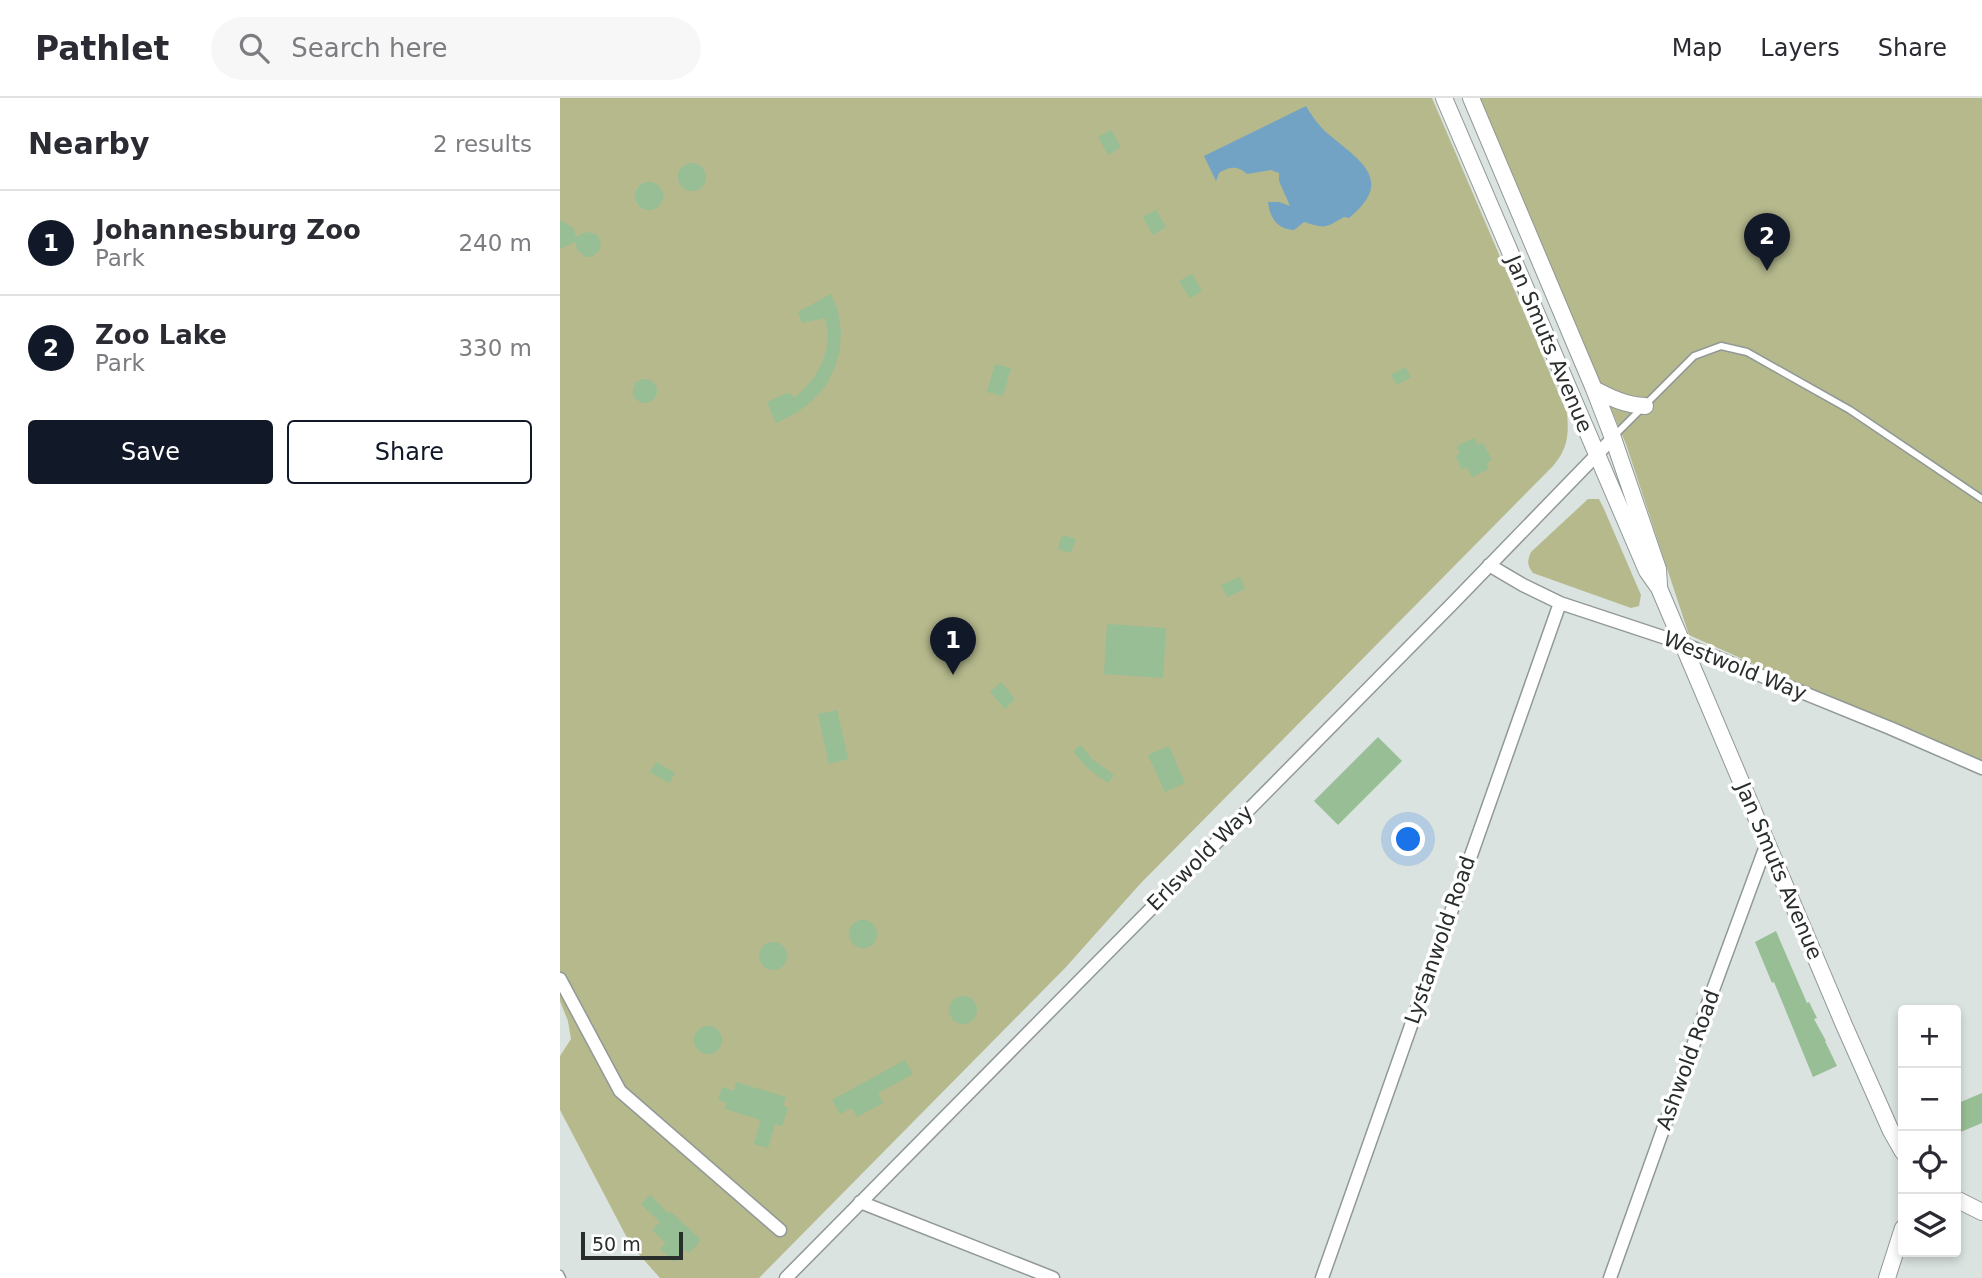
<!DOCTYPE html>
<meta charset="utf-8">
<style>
body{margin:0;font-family:"DejaVu Sans",sans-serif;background:#f7f7f7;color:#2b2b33}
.controls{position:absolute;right:21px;bottom:21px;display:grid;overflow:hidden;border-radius:7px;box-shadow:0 4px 10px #0003}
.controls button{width:63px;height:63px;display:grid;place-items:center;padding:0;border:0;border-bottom:2px solid #e1e1e2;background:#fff;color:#2b2b33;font:35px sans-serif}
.scale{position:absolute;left:21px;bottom:18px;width:102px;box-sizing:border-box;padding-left:7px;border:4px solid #292d2c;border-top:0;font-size:19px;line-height:24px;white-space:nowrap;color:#292d2c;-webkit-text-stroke:5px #fff;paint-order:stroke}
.you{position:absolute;left:849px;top:742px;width:24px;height:24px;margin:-18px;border:5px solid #fff;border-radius:50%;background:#1a73e8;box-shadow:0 0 0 10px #1a73e833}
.badge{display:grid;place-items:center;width:46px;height:46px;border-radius:50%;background:#111827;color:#fff;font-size:23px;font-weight:700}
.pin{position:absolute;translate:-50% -58px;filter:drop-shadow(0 2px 4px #0008)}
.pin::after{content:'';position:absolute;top:37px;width:24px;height:21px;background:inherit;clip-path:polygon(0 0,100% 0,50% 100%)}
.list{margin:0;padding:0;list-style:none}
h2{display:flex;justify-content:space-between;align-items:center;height:91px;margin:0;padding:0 28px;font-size:30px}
h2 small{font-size:23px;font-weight:400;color:#7c7c81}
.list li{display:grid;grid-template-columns:46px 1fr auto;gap:21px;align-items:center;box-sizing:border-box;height:105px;padding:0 28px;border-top:2px solid #e1e1e2}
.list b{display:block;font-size:26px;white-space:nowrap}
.list p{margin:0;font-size:23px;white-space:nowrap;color:#7c7c81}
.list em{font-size:23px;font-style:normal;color:#7c7c81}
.actions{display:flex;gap:14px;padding:21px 28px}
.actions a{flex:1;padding:16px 0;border:2px solid #111827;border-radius:7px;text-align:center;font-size:24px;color:#111827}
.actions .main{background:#111827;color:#fff}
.icon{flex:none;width:38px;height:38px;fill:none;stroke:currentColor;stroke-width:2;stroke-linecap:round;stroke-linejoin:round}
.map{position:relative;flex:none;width:1422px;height:1180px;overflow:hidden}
header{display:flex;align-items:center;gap:42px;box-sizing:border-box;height:98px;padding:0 35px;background:#fff;border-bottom:2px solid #e1e1e2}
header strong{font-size:33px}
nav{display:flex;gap:38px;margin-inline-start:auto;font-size:24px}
.search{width:490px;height:63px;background:#f7f7f7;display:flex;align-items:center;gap:18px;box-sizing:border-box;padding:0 24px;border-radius:38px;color:#7c7c81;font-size:26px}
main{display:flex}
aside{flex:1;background:#fff}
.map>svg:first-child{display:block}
</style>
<header>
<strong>Pathlet</strong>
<div class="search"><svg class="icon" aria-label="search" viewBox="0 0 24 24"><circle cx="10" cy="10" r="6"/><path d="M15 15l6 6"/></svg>Search here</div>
<nav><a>Map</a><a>Layers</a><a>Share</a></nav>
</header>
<main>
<aside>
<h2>Nearby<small>2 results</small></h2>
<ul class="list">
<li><span class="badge">1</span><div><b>Johannesburg Zoo</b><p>Park</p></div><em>240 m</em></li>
<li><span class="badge">2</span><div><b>Zoo Lake</b><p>Park</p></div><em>330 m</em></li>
</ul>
<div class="actions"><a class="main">Save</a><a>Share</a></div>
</aside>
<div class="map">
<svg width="1422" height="1180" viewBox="0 0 1422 1180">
<rect width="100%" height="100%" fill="#dae3e0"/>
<path fill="#b5b98c" d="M0,0H872L1007,315C1009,336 1008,351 993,368L580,786L506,869L199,1180H100L76,1153L65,1136L0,1012V958L11,941L8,923L0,903Z
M918,0H1422V668L1129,537L1066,346Z
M1028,401H1039L1044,411L1081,497L1079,508L1071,510L973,475C967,467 967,463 971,454Z"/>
<path fill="#72a3c4" d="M746,8C752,18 758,27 767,35C799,62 836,82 789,120L784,119C764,130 767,131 744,124L734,132C717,131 710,120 708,104H719L730,108L719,83V75L711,72L687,76C677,67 669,69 659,75L656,83L644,58Z"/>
<path fill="#97be95" d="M551,32L561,49L548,57L538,39Z
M118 79a14 14 0 1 1 28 0a14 14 0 1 1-28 0Z
M75 98a14 14 0 1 1 28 0a14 14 0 1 1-28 0Z
M596,112L606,129L593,137L583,119Z
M0,122L13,130L16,139L26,134L36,136L41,144L39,153L31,159H26L18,153L15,144L0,151Z
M632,176L642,193L630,200L619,183Z
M271,196L278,213L281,232L280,251L275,269L266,287L252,303L236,315L216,325L207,304L227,295L235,299L243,292L254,280L263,263L267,249L268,234L265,220L242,225L238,214Z
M435,266L451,270L443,298L427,294Z
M845,269L851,279L837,287L831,277Z
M73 293a12 12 0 1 1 24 0a12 12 0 1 1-24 0Z
M914,340L918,347L923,345L932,362L926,365L929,371L912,379L907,369L902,372L896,358L900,355L897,348Z
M502,437L516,441L511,455L498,451Z
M680,479L685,491L667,499L661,487Z
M547,526L606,530L603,580L544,576Z
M441,584L455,601L445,611L430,594Z
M277,612L288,661L269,666L258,616Z
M818,639L842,663L778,727L754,703Z
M521,647L533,662L554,677L548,685L527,670L513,653Z
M609,648L625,685L605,694L588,657Z
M96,664L115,675L109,685L90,674Z
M289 836a14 14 0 1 1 28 0a14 14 0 1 1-28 0Z
M1216,833L1247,905L1249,904L1257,920L1254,921L1266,943H1265L1277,968L1253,979L1214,884L1212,885L1195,844Z
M199 858a14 14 0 1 1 28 0a14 14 0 1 1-28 0Z
M389 912a14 14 0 1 1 28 0a14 14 0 1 1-28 0Z
M134 942a14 14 0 1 1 28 0a14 14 0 1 1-28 0Z
M345,962L353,976L318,995L323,1005L297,1019L292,1010L280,1016L272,1002Z
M176,984L226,999L223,1008L228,1010L222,1028L215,1026L208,1050L194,1046L201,1022L165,1011L167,1005L158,1002L162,989L174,993Z
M1422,995V1025L1396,1036V1006Z
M90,1097L108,1115L110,1113L141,1142L129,1155L125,1152L114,1164L100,1151L106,1145L92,1132L100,1124L81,1106Z"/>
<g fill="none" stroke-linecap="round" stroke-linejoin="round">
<g stroke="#919997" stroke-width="9">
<path id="lane" d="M1054,338L1134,258L1161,248L1187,254L1290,312L1422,401
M0,1176L2,1180"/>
</g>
<g stroke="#919997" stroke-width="15">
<path id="street" d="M929,467L963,487L1000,505L1121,545L1330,630L1422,670
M0,881L60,993L220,1132
M300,1104L493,1180
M226,1180L892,506L1053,340
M762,1180L1000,505
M1050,1180L1150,900L1207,745"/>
</g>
<g stroke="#919997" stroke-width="18">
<path id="secondary" d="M884,0L1087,473L1099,490L1284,927L1331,1033L1343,1054
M911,0L1034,291L1053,340L1098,471L1099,487
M1034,291C1051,300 1065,307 1085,308
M1396,1101L1422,1114
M1327,1180L1343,1130"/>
</g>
<use href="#lane" stroke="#fff" stroke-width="6"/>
<use href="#street" stroke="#fff" stroke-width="12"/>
<use href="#secondary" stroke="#fff" stroke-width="16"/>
</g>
<g text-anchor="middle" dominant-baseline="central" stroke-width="7" stroke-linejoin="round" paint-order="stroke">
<g font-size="21" fill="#292d2c" stroke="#fff">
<text transform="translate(989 246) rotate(67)">Jan Smuts Avenue</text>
<text transform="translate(1175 568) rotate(22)">Westwold Way</text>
<text transform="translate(640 760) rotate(-45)">Erlswold Way</text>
<text transform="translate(1219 773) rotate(67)">Jan Smuts Avenue</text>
<text transform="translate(880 842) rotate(-71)">Lystanwold Road</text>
<text transform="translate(1128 962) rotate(-70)">Ashwold Road</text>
</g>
</g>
</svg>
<div class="controls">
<button>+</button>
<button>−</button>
<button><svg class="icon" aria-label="locate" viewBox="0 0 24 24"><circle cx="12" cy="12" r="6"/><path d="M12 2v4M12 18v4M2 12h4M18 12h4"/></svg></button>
<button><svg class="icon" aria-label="layers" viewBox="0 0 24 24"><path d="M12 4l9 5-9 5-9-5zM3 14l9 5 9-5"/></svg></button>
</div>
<div class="scale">50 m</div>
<div class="you"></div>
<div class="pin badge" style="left:393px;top:577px">1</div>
<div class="pin badge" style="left:1207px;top:173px">2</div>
</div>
</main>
